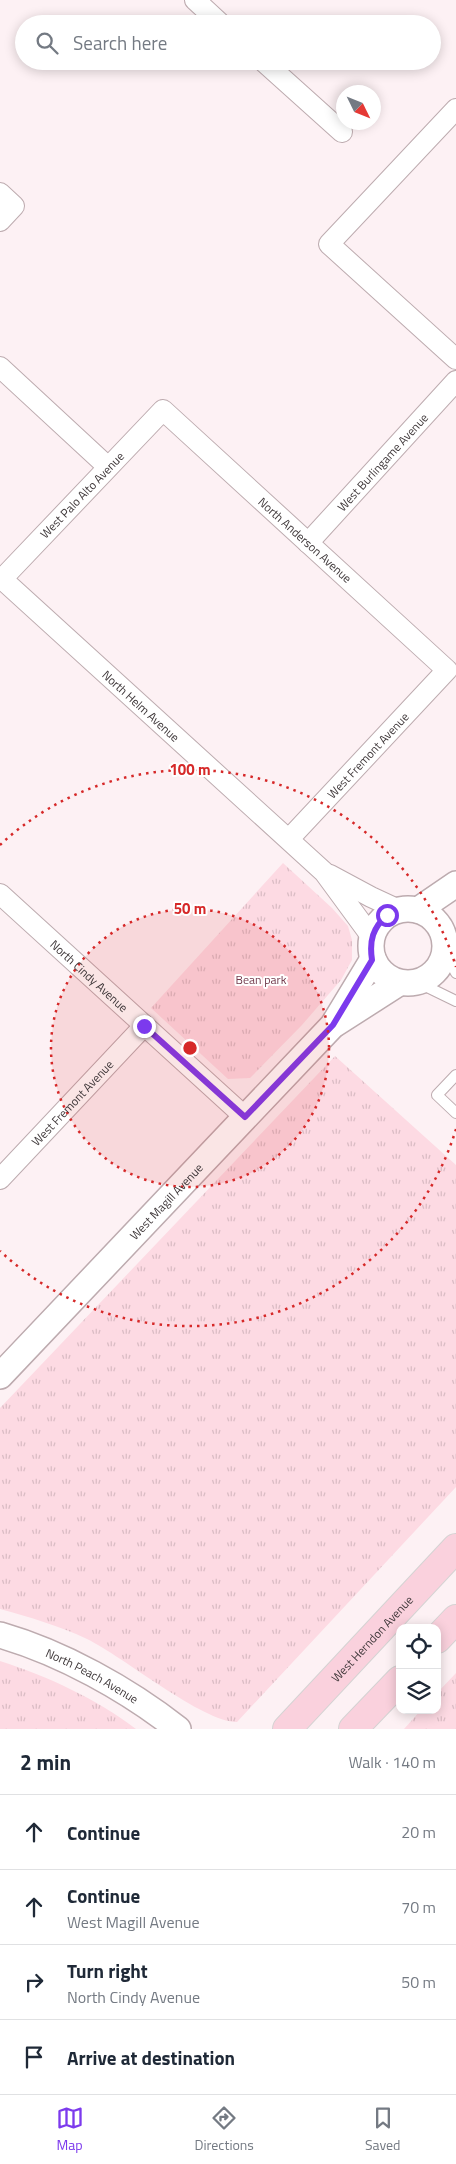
<!DOCTYPE html>
<meta charset="utf-8">
<style>
body{margin:0;font-family:"Titillium Web",sans-serif;background:#f6f6f7;color:#1f2937}
.controls{position:absolute;right:15px;bottom:15px;display:grid;overflow:hidden;border-radius:10px;box-shadow:0 2px 12px #0003}
.controls button{width:45px;height:45px;display:grid;place-items:center;padding:0;border:0;border-bottom:1px solid #e0e1e3;background:#fff;color:#1f2937;font:25px sans-serif}
.compass{position:absolute;left:336px;top:85px;width:45px;height:45px;border-radius:50%;background:#fff;box-shadow:0 2px 12px #0003;rotate:133deg}
.stop{position:absolute;width:15px;height:15px;margin:-11px;border:4px solid #7c3aed;border-radius:50%;background:#fff}
.stop.end{background:#7c3aed;border-color:#fff;box-shadow:0 1px 5px #0008}
.list{margin:0;padding:0;list-style:none}
h2{display:flex;justify-content:space-between;align-items:center;height:65px;margin:0;padding:0 20px;font-size:21px}
h2 small{font-size:16px;font-weight:400;color:#747a83}
.list li{display:grid;grid-template-columns:32px 1fr auto;gap:15px;align-items:center;box-sizing:border-box;height:75px;padding:0 20px;border-top:1px solid #e0e1e3}
.list b{display:block;font-size:19px;white-space:nowrap}
.list p{margin:0;font-size:16px;white-space:nowrap;color:#747a83}
.list em{font-size:16px;font-style:normal;color:#747a83}
.icon{flex:none;width:28px;height:28px;fill:none;stroke:currentColor;stroke-width:2;stroke-linecap:round;stroke-linejoin:round}
.map{position:relative;flex:none;width:456px;height:1729px;overflow:hidden}
.search{position:absolute;background:#fff;box-shadow:0 2px 12px #0003;left:15px;right:15px;top:15px;height:55px;display:flex;align-items:center;gap:12px;box-sizing:border-box;padding:0 18px;border-radius:28px;color:#747a83;font-size:19px}
.sheet{height:365px;background:#fff}
nav{display:flex;justify-content:space-around;align-items:center;box-sizing:border-box;height:70px;border-top:1px solid #e0e1e3;background:#fff;font-size:14px;color:#747a83}
nav a{display:grid;justify-items:center;gap:2px}
nav .on{color:#7c3aed}
.map>svg:first-child{display:block}
</style>
<div class="map">
<svg width="456" height="1729" viewBox="0 0 456 1729">
<defs>
<pattern id="grass-tufts" width="24" height="20" patternUnits="userSpaceOnUse" patternTransform="scale(1.25)"><rect width="24" height="20" fill="#fddae3"/><path d="M3 7l-1-3M5 7V3M7 7l1-3M15 17l-1-3M17 17v-4M19 17l1-3" fill="none" stroke="#dabcc4"/></pattern>
</defs>
<rect width="100%" height="100%" fill="#fdf1f4"/>
<path fill="url(#grass-tufts)" d="M283,863L332,908L348,926L352,940V960L341,980L302,1025L250,1078L228,1079L151,1008Z
M335,1056L456,1165V1487L237,1722C202,1722 124,1657 87,1639C60,1626 29,1617 0,1609V1408Z
M0,1661C49,1677 95,1698 136,1729H0Z
M456,1673V1729H404L421,1710H437V1693Z"/>
<g fill="none" stroke-linecap="round" stroke-linejoin="round">
<g stroke="#bdabaf" stroke-width="12">
<path id="service" d="M445,952L456,973
M417,982L456,1001
M456,1075L437,1095L456,1113"/>
</g>
<g stroke="#bdabaf" stroke-width="22">
<g id="minor">
<path d="M195,0L221,24"/>
<path d="M263,61L342,132"/>
<path d="M456,109L329,244L456,359"/>
<path d="M0,193L14,206L0,221"/>
<path d="M0,367L108,467"/>
<path id="s1" d="M308,543L456,381"/>
<path id="s2" d="M289,839L447,670L163,410L2,579L324,872L371,936"/>
<path d="M330,875L371,897L399,910"/>
<path id="s3" d="M0,894L245,1117"/>
<path id="s4" d="M0,1179L144,1026"/>
</g>
</g>
<g stroke="#bdabaf" stroke-width="28">
<g id="tertiary">
<circle cx="408" cy="946" r="37"/>
<path d="M418,910L456,884"/>
<path d="M335,1024L399,983"/>
<path id="s5" d="M0,1376L333,1025L373,959"/>
<path id="s6" d="M0,1635C62,1653 127,1689 178,1729"/>
</g>
</g>
<g stroke="#d5d3d3" stroke-width="30">
<g id="primary">
<path d="M437,1639L456,1619"/>
<path id="s7" d="M287,1729L456,1548"/>
<path d="M353,1729L400,1680"/>
</g>
</g>
<use href="#service" stroke="#fff" stroke-width="10"/>
<use href="#minor" stroke="#fff" stroke-width="20"/>
<use href="#tertiary" stroke="#fff" stroke-width="25"/>
<use href="#primary" stroke="#fad1dd" stroke-width="28"/>
</g>
<g fill="none" stroke-linecap="round" stroke-linejoin="round">
<path stroke="#7c3aed" stroke-width="6" d="M144,1026L245,1117L333,1025L372,960C369,940 373,928 387,915"/>
</g>
<circle cx="190" cy="1048" r="139" fill="#d62828" fill-opacity=".12"/>
<g fill="none" stroke="#d62828" stroke-width="2.5" stroke-dasharray="2.5 5">
<circle cx="190" cy="1048" r="139"/>
<path d="M456 1129A278 278 0 0 1 0 1251M0 845A278 278 0 0 1 456 967"/>
</g>
<g text-anchor="middle" dominant-baseline="central" stroke-width="4" stroke-linejoin="round" paint-order="stroke">
<g font-size="12" fill="#3e3739" stroke="#fff">
<text stroke="none"><textPath href="#s1" startOffset="110">West Burlingame Avenue</textPath></text>
<text transform="translate(82 495) rotate(-46)">West Palo Alto Avenue</text>
<text transform="translate(305 540) rotate(42)">North Anderson Avenue</text>
<text stroke="none"><textPath href="#s2" startOffset="1038">North Helm Avenue</textPath></text>
<text stroke="none"><textPath href="#s2" startOffset="115">West Fremont Avenue</textPath></text>
<text stroke="none"><textPath href="#s3" startOffset="121">North Cindy Avenue</textPath></text>
<text stroke="none"><textPath href="#s4" startOffset="105">West Fremont Avenue</textPath></text>
<text stroke="none"><textPath href="#s5" startOffset="241">West Magill Avenue</textPath></text>
<text stroke="none"><textPath href="#s7" startOffset="124">West Herndon Avenue</textPath></text>
<text stroke="none"><textPath href="#s6" startOffset="101">North Peach Avenue</textPath></text>
</g>
<g font-size="12" fill="#733b4d" stroke="#fff">
<text x="261" y="979">Bean park</text>
</g>
</g>
<circle cx="190" cy="1048" r="8" fill="#d62828" stroke="#fff" stroke-width="2.5"/>
<g font-size="15" text-anchor="middle" font-weight="bold" fill="#d62828" stroke="#fff" stroke-width="4" stroke-linejoin="round" paint-order="stroke">
<text x="190" y="775">100 m</text>
<text x="190" y="914">50 m</text>
</g>
</svg>
<div class="controls">
<button><svg class="icon" aria-label="locate" viewBox="0 0 24 24"><circle cx="12" cy="12" r="6"/><path d="M12 2v4M12 18v4M2 12h4M18 12h4"/></svg></button>
<button><svg class="icon" aria-label="layers" viewBox="0 0 24 24"><path d="M12 4l9 5-9 5-9-5zM3 14l9 5 9-5"/></svg></button>
</div>
<svg class="compass" viewBox="-18 -18 36 36"><path d="M0-13l5 13h-10z" fill="#e53935"/><path d="M0 13l5-13h-10z" fill="#747a83"/></svg>
<div class="stop" style="left:387px;top:915px"></div>
<div class="stop end" style="left:144px;top:1026px"></div>
<div class="search"><svg class="icon" aria-label="search" viewBox="0 0 24 24"><circle cx="10" cy="10" r="6"/><path d="M15 15l6 6"/></svg>Search here</div>
</div>
<section class="sheet">
<h2>2 min<small>Walk · 140 m</small></h2>
<ul class="list">
<li><svg class="icon" aria-label="ahead" viewBox="0 0 24 24"><path d="M12 20V5M6 11l6-6 6 6"/></svg><div><b>Continue</b></div><em>20 m</em></li>
<li><svg class="icon" aria-label="ahead" viewBox="0 0 24 24"><path d="M12 20V5M6 11l6-6 6 6"/></svg><div><b>Continue</b><p>West Magill Avenue</p></div><em>70 m</em></li>
<li><svg class="icon" aria-label="right" viewBox="0 0 24 24"><path d="M7 20v-9h11M14 6l5 5-5 5"/></svg><div><b>Turn right</b><p>North Cindy Avenue</p></div><em>50 m</em></li>
<li><svg class="icon" aria-label="arrive" viewBox="0 0 24 24"><path d="M6 21V4h12l-3 4 3 4H6"/></svg><div><b>Arrive at destination</b></div></li>
</ul>
</section>
<nav>
<a class="on"><svg class="icon" aria-label="map" viewBox="0 0 24 24"><path d="M3 6l6-2 6 2 6-2v14l-6 2-6-2-6 2zM9 4v14M15 6v14"/></svg>Map</a>
<a><svg class="icon" aria-label="directions" viewBox="0 0 24 24"><path d="M12 3l9 9-9 9-9-9zM9 14v-3h6M13 9l2 2-2 2"/></svg>Directions</a>
<a><svg class="icon" aria-label="saved" viewBox="0 0 24 24"><path d="M7 4h10v16l-5-4-5 4z"/></svg>Saved</a>
</nav>
